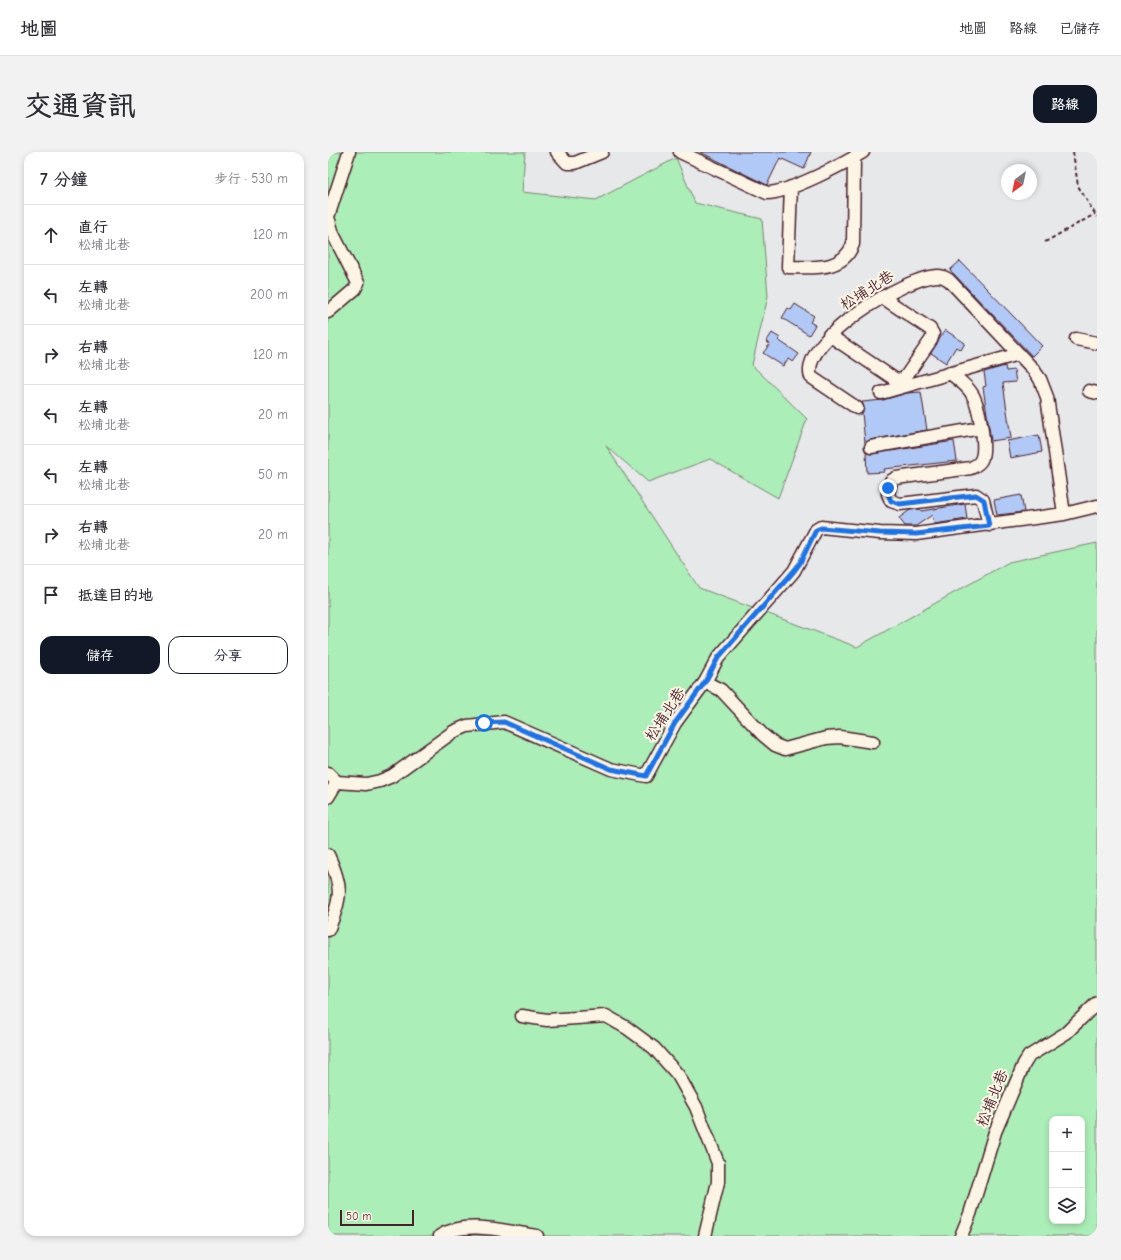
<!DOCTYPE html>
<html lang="zh-TW">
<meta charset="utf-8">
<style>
body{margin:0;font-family:"Comic Neue","LXGW WenKai TC",sans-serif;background:#f2f2f3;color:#2b2b33}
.controls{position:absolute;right:12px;bottom:12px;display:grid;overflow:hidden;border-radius:8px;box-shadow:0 2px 6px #0003}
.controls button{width:36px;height:36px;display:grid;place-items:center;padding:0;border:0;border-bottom:1px solid #e1e1e2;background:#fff;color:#2b2b33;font:20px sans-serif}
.compass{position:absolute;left:673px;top:12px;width:36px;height:36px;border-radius:50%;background:#fff;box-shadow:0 2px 6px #0003;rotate:213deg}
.scale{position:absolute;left:12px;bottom:10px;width:74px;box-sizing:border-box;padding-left:4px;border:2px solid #4a1f2b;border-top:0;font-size:11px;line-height:14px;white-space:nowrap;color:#4a1f2b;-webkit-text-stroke:3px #fcf5e5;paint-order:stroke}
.stop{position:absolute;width:12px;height:12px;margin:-9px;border:3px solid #1a73e8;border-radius:50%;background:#fff}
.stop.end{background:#1a73e8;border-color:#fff;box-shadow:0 1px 4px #0008}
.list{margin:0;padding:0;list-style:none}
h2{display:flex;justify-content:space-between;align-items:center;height:52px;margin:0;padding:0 16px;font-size:17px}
h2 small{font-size:13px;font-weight:400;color:#7c7c81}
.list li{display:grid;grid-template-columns:26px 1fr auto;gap:12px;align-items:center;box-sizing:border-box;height:60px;padding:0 16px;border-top:1px solid #e1e1e2}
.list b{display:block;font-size:15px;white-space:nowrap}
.list p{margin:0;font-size:13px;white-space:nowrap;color:#7c7c81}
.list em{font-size:13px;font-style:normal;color:#7c7c81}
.actions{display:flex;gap:8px;padding:12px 16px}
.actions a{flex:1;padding:9px 0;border:1px solid #111827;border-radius:12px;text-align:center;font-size:14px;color:#111827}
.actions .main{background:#111827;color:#fff}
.icon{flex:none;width:22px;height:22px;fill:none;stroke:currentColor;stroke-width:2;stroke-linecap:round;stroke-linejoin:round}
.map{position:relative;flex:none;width:769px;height:1084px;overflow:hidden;border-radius:12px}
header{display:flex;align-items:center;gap:24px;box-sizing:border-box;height:56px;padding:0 20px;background:#fff;border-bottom:1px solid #e1e1e2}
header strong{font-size:19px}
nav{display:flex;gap:22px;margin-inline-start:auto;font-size:14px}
.intro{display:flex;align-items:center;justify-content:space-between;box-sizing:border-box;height:96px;padding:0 24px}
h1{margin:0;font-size:28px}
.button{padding:10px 18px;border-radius:12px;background:#111827;color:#fff;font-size:14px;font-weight:700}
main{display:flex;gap:24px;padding:0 24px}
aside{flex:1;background:#fff;border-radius:12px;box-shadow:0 2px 6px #0003}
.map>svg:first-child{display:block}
</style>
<header>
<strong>地圖</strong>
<nav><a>地圖</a><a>路線</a><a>已儲存</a></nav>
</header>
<div class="intro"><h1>交通資訊</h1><a class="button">路線</a></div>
<main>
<aside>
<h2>7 分鐘<small>步行 · 530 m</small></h2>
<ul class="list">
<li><svg class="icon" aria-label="ahead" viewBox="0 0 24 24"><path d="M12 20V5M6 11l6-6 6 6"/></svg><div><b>直行</b><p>松埔北巷</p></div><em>120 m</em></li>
<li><svg class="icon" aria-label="left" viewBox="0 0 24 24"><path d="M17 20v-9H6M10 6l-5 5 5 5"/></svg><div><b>左轉</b><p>松埔北巷</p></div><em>200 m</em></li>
<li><svg class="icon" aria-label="right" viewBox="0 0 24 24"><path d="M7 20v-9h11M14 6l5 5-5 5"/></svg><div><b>右轉</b><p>松埔北巷</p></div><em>120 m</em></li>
<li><svg class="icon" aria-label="left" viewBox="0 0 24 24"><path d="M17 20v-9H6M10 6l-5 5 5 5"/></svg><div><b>左轉</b><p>松埔北巷</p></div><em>20 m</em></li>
<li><svg class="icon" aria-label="left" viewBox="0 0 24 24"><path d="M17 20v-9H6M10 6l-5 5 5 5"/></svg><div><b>左轉</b><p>松埔北巷</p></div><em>50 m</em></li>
<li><svg class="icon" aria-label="right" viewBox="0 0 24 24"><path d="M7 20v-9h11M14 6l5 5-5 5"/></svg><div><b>右轉</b><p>松埔北巷</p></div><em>20 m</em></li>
<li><svg class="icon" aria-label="arrive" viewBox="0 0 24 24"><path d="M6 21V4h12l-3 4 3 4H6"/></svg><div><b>抵達目的地</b></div></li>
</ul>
<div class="actions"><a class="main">儲存</a><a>分享</a></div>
</aside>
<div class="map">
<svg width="769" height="1084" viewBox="0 0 769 1084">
<rect width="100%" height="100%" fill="#e6e8ea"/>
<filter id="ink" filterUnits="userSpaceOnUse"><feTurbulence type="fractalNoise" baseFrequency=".025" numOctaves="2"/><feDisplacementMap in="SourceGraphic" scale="8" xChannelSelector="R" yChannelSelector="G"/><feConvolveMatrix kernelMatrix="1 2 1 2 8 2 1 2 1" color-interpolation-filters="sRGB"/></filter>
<g filter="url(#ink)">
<path fill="#abeeb7" stroke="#7a8671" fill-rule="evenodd" d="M0,0H197L194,40L268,48L348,6L367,51L434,67L440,144L424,213L479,267L450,346L382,307L320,330L278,294L371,436L529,495L681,410L769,391V1084H0ZM724,967H754V1069H724Z"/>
<path fill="#b1c9f7" stroke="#4a1f2b" d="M372,0H483L476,17L452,6L439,33Z
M632,109L714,194L704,204L622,118Z
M467,152L486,164L482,170L487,173L481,183L454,166L460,156L463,158Z
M617,178L637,191L633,198L628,195L618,211L603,201Z
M444,181L452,186L450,188L471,202L465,210L460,207L455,214L435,201L442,192L438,190Z
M677,214L678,219L686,218L688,230L675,231L683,286L663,289L655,235L658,234L656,220Z
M593,240L599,278L542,288L537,291L534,261L536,256L534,250L555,248L579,241Z
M711,283L714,300L682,306L679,289Z
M626,289L629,309L556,317L557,320L539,321L538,301L544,302Z
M693,343L696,360L669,363L666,348Z
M637,352L639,367L606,372L604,363L588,374H577L571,366L582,358L592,357L593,359Z"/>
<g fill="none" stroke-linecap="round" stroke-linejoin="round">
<g stroke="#4a1f2b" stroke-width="15">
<path id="minor" d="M229,0L239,11H247L274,0
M352,0L439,41C460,41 516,12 535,0
M463,35L460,115C484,115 515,120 525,92L526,6
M0,65L5,82L30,131L27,137L0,160
M0,65L21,0
M501,183L568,228L576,227L603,188L605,182L602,177L554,145
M748,187L769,191
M622,221C629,227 639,233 644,242C651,253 659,296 653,308C651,312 647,314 643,316L568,326L563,329L560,342L563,349L572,352L648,343L655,348L661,373
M761,239L769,241
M553,241L691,202
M529,256L483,225C470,189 578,124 610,124C614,124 618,126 621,128L704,216L712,227L719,245L736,362
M543,295L653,276
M377,530L393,538L435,583L447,593L457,597L498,586L512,585L545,590
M0,621L9,630L38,632L52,629L64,624L125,580L139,574L176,570L283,617L318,624L347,571L377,530L390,506L466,419L488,378L493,375L552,381L588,382L736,362L769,354
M0,645L9,630
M0,703C15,735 14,746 0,778
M194,864L219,868L278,864L299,876L326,896L350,923L368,955L390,1011V1030L377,1084
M112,1084C137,1067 180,1080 209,1084
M633,1084L642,1062L667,980L696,912L701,904L738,881L769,851"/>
</g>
<path stroke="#4a1f2b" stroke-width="2" stroke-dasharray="4 3" stroke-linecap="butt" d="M745,0L750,34L769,65
M717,90L767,62"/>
<use href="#minor" stroke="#fcf5e5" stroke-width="12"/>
</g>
</g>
<g fill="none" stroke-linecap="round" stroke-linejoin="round" filter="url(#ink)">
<path stroke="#1a73e8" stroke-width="5" d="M156,571L176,570L283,617L318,624L347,571L377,530L390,506L466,419L472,411L488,378L493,376L552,381L588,382L661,374L656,348L648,343L572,352L563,349L560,342V336"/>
</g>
<g text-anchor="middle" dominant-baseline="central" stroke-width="4" stroke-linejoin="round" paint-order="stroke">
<g font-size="15" fill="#4a1f2b" stroke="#fcf5e5">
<text transform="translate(539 138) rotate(-32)">松埔北巷</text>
<text transform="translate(337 562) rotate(-57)">松埔北巷</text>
<text transform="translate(664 946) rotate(-68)">松埔北巷</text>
</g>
</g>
</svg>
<div class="controls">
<button>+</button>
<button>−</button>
<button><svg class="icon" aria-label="layers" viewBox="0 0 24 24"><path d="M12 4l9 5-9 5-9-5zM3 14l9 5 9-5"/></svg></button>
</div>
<svg class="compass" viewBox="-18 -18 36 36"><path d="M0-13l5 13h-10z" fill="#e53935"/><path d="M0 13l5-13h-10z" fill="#7c7c81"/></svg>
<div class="scale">50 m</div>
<div class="stop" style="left:156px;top:571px"></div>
<div class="stop end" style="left:560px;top:336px"></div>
</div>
</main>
